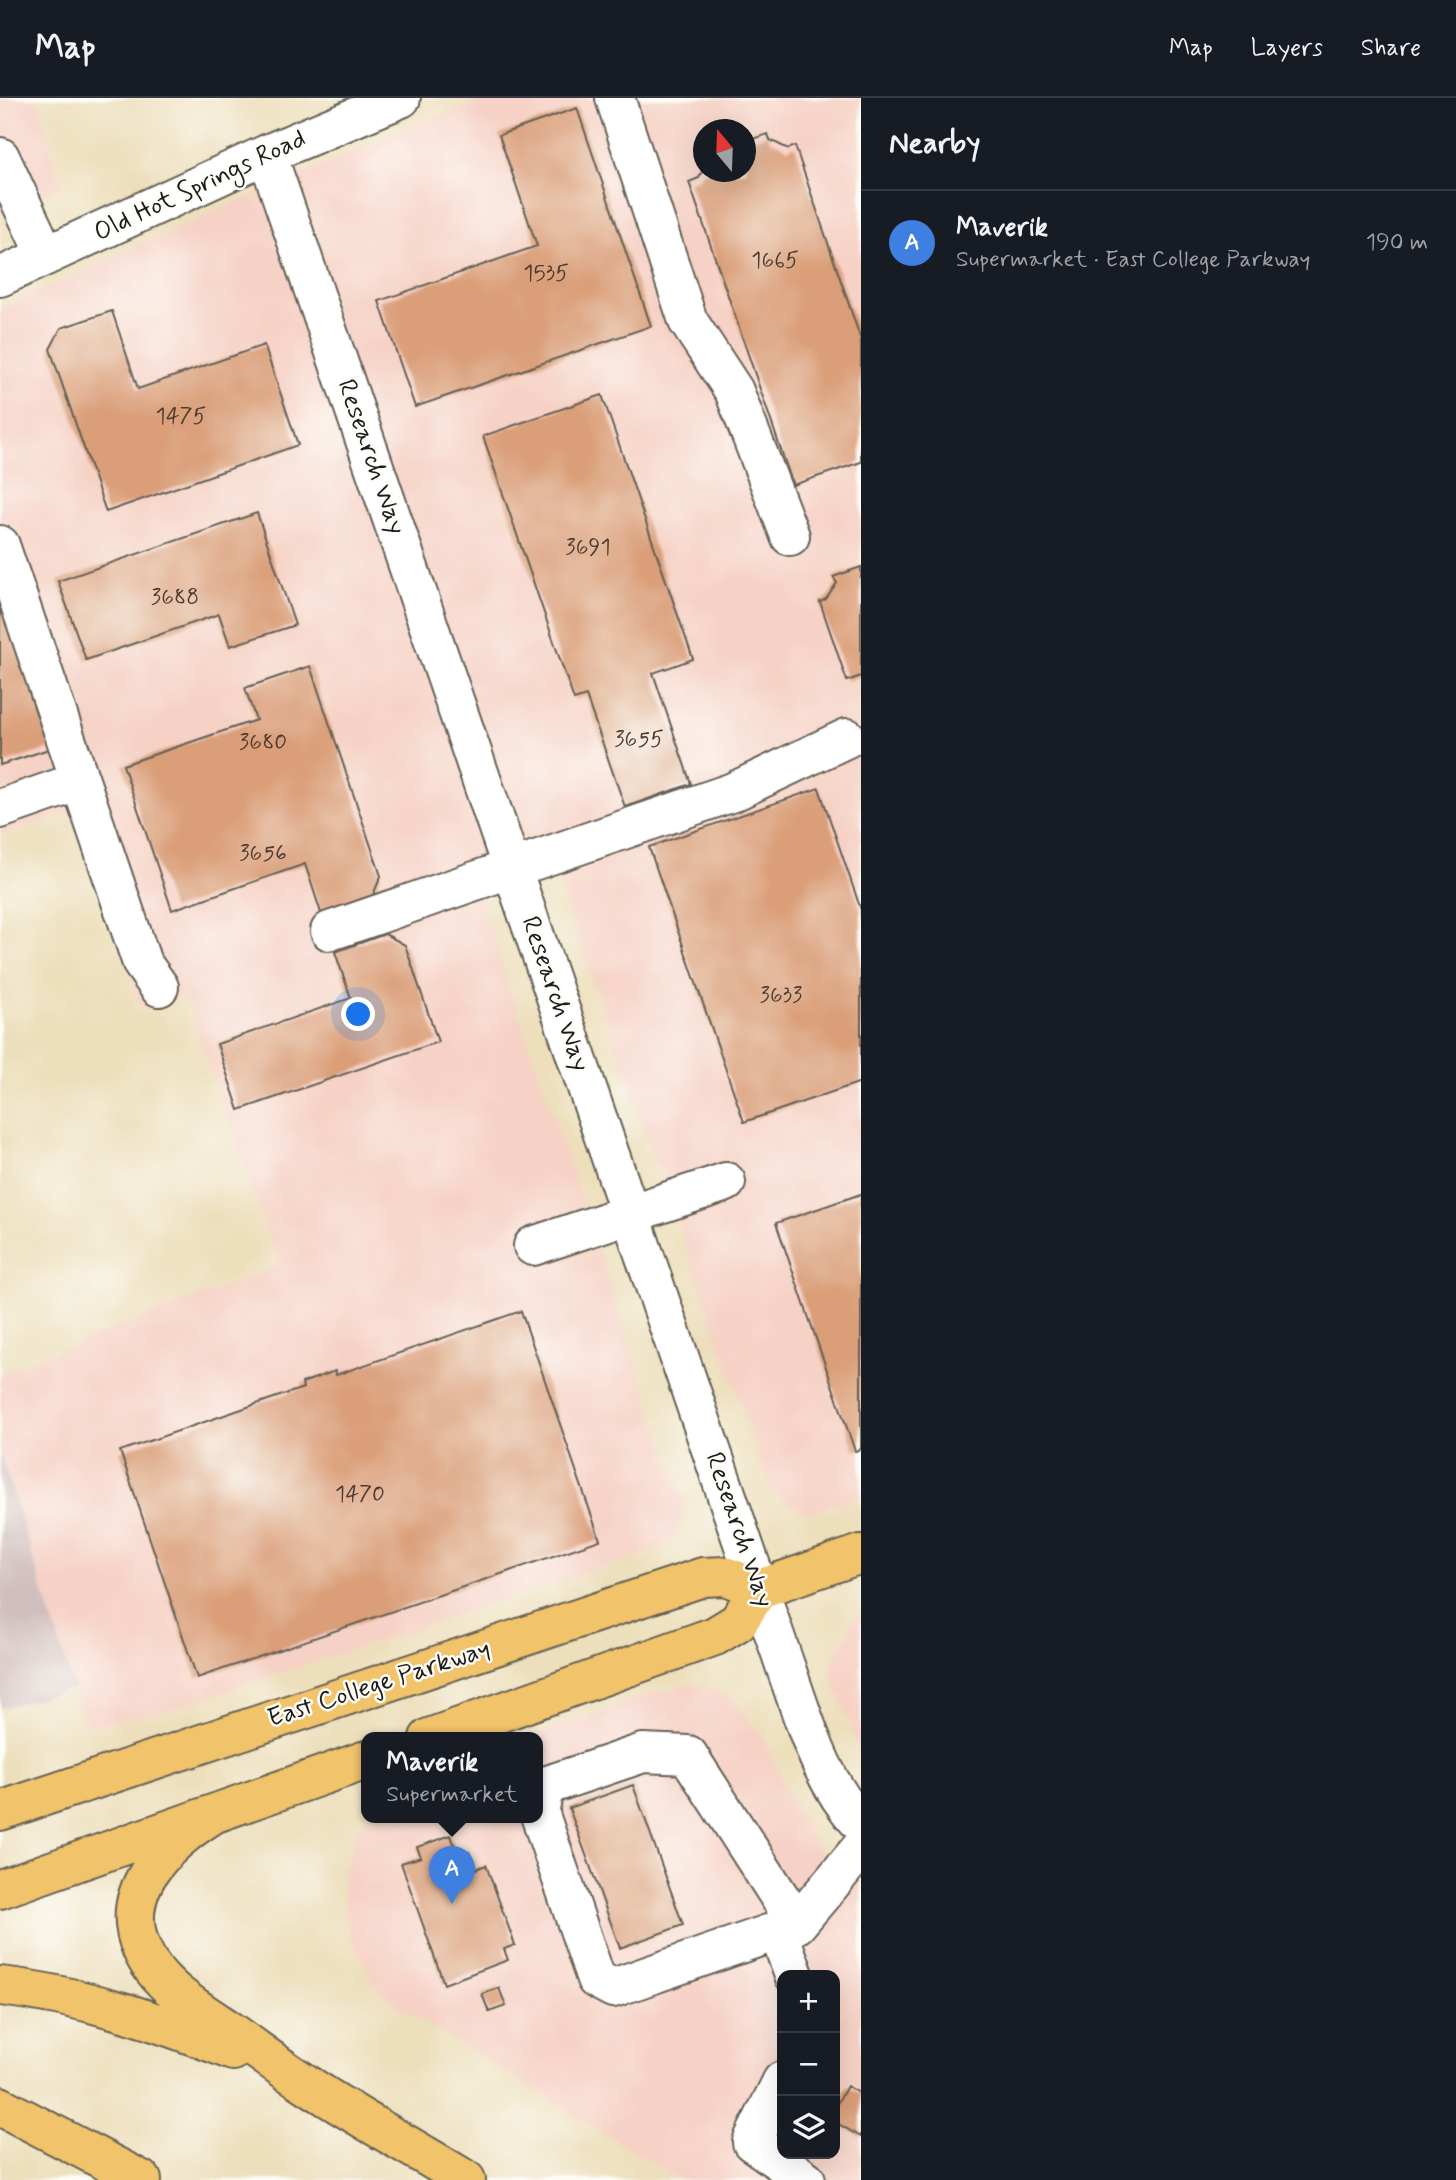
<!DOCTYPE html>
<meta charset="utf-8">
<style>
body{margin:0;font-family:Mynerve,sans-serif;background:#242831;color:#f1f3f6}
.controls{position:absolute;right:21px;bottom:21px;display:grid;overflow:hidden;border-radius:14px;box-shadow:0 7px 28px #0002}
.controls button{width:63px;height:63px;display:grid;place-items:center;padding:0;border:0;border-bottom:2px solid #363941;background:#171b24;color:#f1f3f6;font:35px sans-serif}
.compass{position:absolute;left:693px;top:21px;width:63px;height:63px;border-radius:50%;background:#171b24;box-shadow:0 7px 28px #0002;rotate:341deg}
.you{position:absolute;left:359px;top:917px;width:24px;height:24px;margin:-18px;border:5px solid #fff;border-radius:50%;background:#1a73e8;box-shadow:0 0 0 10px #1a73e833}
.badge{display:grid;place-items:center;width:46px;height:46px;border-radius:50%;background:#2563eb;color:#fff;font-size:23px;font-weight:700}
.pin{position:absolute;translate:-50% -58px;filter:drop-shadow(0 2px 4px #0008)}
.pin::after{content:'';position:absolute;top:37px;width:24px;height:21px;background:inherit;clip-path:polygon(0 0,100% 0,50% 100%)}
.popup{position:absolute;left:361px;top:1634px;width:182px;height:91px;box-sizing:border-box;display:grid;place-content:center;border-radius:14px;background:#171b24;filter:drop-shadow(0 2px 5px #0005);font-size:23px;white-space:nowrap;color:#9ea1a6}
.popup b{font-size:26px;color:#f1f3f6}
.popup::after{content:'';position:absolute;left:50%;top:100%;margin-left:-14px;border:14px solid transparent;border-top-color:#171b24}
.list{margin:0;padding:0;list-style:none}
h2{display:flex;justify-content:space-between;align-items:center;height:91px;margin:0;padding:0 28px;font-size:30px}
h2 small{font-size:23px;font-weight:400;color:#9ea1a6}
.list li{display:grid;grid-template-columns:46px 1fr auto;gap:21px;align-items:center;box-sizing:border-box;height:105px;padding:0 28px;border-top:2px solid #363941}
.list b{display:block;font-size:26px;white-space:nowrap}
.list p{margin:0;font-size:23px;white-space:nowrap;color:#9ea1a6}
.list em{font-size:23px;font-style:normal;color:#9ea1a6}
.icon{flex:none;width:38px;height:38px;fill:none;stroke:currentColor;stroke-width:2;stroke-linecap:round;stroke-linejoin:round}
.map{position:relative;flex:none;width:861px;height:2082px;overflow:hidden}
header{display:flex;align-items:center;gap:42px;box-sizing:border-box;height:98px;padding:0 35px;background:#171b24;border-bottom:2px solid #363941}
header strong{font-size:33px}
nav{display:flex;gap:38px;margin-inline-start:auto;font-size:24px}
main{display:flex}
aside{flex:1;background:#171b24}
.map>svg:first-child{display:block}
</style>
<header>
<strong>Map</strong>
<nav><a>Map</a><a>Layers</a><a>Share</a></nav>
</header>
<main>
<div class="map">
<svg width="861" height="2082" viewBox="0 0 861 2082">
<rect width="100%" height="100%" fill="#fdfcf7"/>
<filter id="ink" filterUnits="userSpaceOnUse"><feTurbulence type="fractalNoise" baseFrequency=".0143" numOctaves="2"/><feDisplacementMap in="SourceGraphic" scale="14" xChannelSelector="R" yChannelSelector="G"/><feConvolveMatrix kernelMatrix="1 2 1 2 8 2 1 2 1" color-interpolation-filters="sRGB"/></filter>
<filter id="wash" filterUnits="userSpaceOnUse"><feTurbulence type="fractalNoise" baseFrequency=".00686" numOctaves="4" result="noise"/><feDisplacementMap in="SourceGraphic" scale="28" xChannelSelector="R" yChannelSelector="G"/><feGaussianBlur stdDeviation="1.57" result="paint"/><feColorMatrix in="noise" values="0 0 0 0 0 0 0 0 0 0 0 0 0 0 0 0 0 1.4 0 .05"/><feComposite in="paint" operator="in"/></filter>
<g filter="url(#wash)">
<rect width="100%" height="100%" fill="#eddfbc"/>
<path fill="#f6d1c5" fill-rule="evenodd" d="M0,0H37L62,88L0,118Z
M489,0H861V1397L806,1416L771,1393L553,769L478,795L685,1409L675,1443L662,1450L166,1613L85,1629L0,1354V1275L279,1168L184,897L141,911L72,714L0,738V211L168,134L430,20ZM704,32H746V74H704Z
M861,1517V1659L829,1570L854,1520Z
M690,1586L707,1589L731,1599L763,1639L779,1678L819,1751L861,1784V2082H681L397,1908L378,1891L353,1846L344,1811L342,1784L353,1742L366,1718V1720H538V1640H526L650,1596ZM782,1877H835V2056H782Z"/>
<path fill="#d1bfbf" d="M0,1354L74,1591L0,1610Z"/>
<g id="blocks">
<path fill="#da9e78" d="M577,10L651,228L415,309L379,203L537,148L499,37Z
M768,36L770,42L788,51L795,48L861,242V364L793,387L689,84L699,80L702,74H746V43Z
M112,213L138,291L264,247L298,347L106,414L50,251L61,230Z
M602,297L693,561L653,575L691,686L625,709L586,598L574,602L483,338Z
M257,415L295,527L230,548L219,516L86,562L58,483Z
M861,469V578L847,583L820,504L826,501L837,485L833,479Z
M0,488L55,649L0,667Z
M310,568L381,778L373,797L321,815L305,766L172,812L123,667L256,622L245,590Z
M819,690L861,812V984L744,1024L649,749Z
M385,836L405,847L438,944L239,1012L217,946L351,900L335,854Z
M861,1096V1351L855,1353L776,1125Z
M521,1213L600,1442L197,1580L120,1353L303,1290L302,1285L335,1273L336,1277Z
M633,1687L683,1827L620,1850L569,1710Z
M451,1737L458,1758L469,1754L476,1771L486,1767L515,1847L504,1851L508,1862L444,1886L401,1765L421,1759L417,1749Z
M499,1890L506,1908L489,1914L482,1896Z
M847,1988L861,1996V2039L835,2024V2009Z"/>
</g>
</g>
<g filter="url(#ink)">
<use href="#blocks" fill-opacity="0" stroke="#656054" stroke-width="2"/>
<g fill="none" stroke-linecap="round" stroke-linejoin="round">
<g stroke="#656054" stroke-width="42">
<path id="minor" d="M615,0L688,223L734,293L790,438
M267,56L790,1582C808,1634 823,1685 861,1726
M0,59L46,158
M0,179L267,56L401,0
M0,447L142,865L159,889
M0,711L80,683
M330,833L733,694L847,640
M533,1148L726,1084
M797,1826L688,1657L643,1655L545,1688L539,1714L596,1881L613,1890L797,1826L861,1750
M778,1833L794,1877
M782,1983L752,2044L806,2082"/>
</g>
<g stroke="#656054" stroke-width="42">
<path id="major" d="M429,1640L715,1538L738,1524L759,1491L861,1456
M0,1713L703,1479L725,1478L759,1491
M0,1791L366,1662"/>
</g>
<g stroke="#656054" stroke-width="42">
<path id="highway" d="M210,1718C165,1747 116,1793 142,1852C158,1889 200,1912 232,1934C255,1950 278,1968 302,1983C355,2018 412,2049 466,2082
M0,1888C81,1897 157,1923 233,1953
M0,2008L142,2082"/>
</g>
<use href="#minor" stroke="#fff" stroke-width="38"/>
<use href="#major" stroke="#f1c36a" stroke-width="38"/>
<use href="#highway" stroke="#f1c36a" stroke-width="38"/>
</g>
</g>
<g text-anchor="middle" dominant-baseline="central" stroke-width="5" stroke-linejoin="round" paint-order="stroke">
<g font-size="23" fill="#4c3c33">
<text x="775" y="163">1665</text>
<text x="546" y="176">1535</text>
<text x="181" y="319">1475</text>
<text x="588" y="450">3691</text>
<text x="175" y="500">3688</text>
<text x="639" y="642">3655</text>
<text x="263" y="645">3680</text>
<text x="263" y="756">3656</text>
<text x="781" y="898">3633</text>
<text x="360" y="1397">1470</text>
</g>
<g font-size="26" fill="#1c1c1c" stroke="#fdfcf7">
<text transform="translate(200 88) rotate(-25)">Old Hot Springs Road</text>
<text transform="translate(371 359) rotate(71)">Research Way</text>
<text transform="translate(555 896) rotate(71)">Research Way</text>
<text transform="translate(739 1432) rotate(71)">Research Way</text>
<text transform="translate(379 1586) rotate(-18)">East College Parkway</text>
</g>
</g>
</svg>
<div class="controls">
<button>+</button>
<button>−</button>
<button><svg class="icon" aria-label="layers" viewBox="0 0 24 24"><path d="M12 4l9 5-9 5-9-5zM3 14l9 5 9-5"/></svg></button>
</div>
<svg class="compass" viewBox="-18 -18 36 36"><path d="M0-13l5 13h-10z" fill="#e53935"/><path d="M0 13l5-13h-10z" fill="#9ea1a6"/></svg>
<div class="you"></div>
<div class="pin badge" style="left:452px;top:1806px;background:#3f7fe0">A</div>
<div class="popup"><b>Maverik</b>Supermarket</div>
</div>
<aside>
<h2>Nearby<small></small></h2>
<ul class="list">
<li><span class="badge" style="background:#3f7fe0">A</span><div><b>Maverik</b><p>Supermarket · East College Parkway</p></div><em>190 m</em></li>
</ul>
</aside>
</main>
